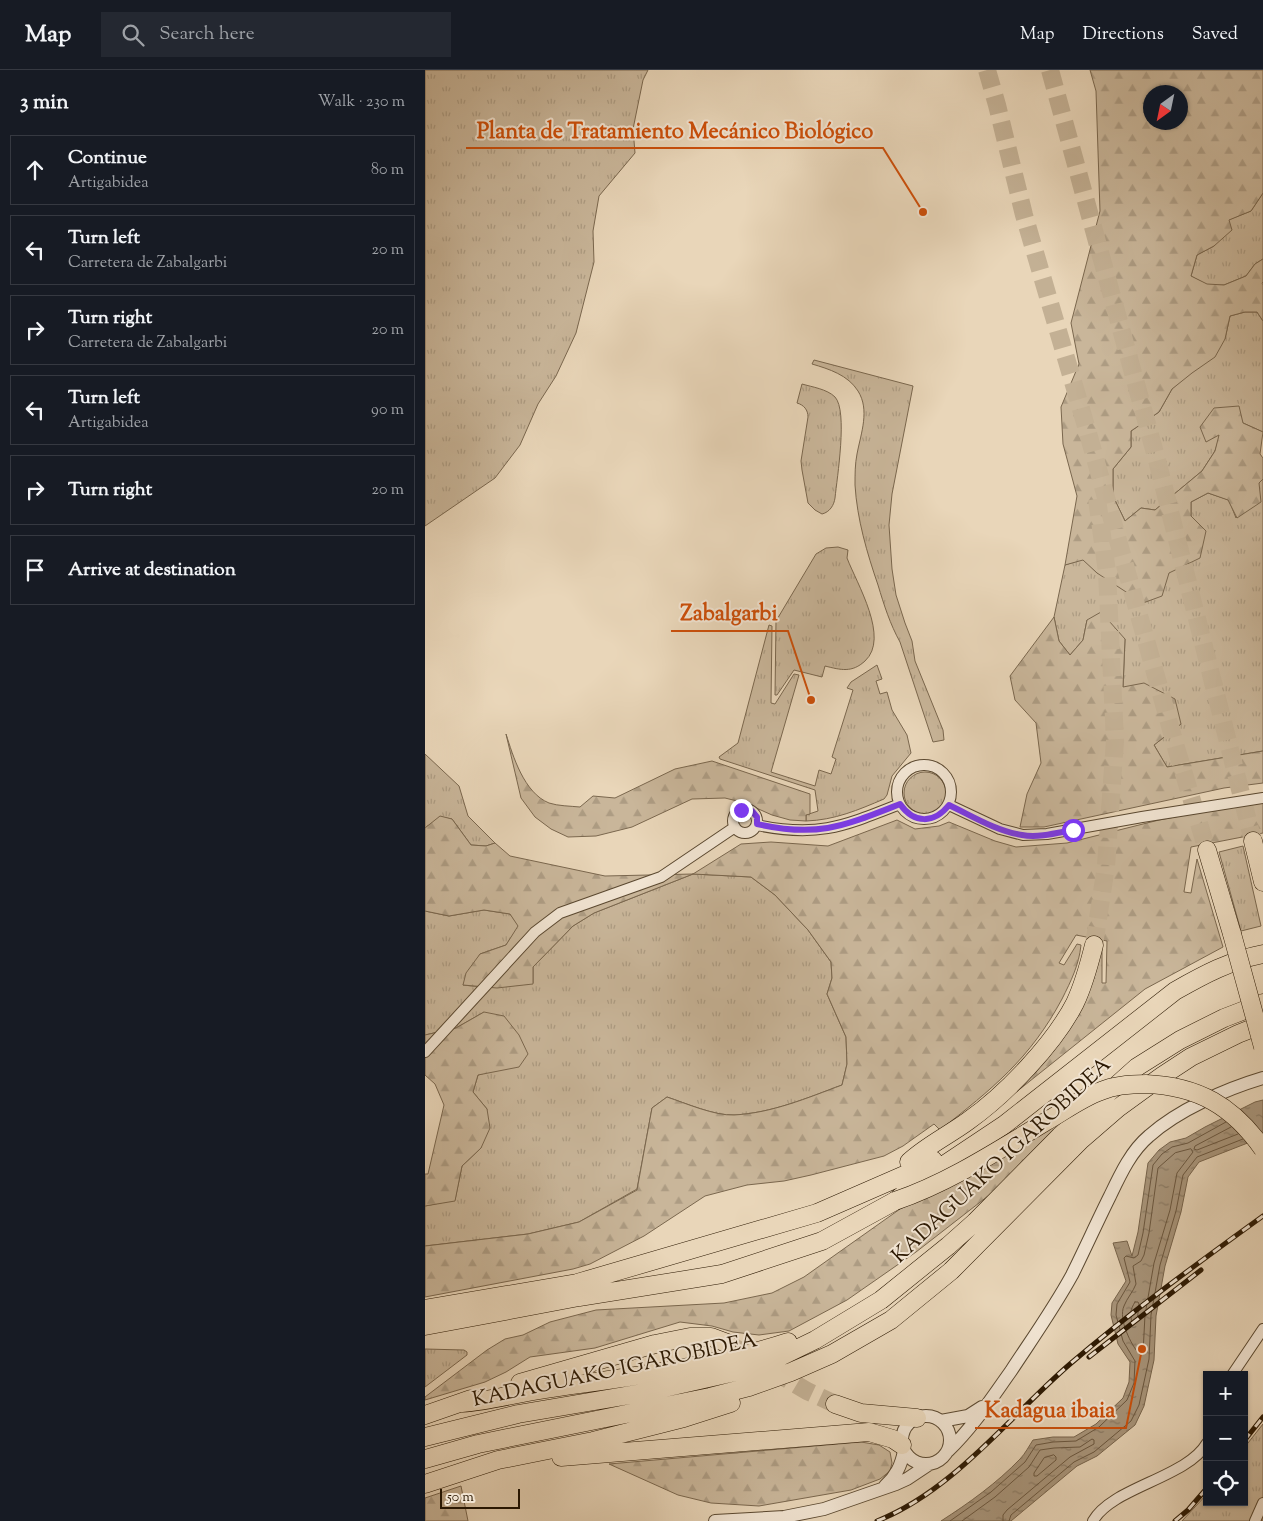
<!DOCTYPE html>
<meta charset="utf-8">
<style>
body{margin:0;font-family:"Sorts Mill Goudy",serif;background:#242831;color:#f1f3f6}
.controls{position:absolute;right:15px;bottom:15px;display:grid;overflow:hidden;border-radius:0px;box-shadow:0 1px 4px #0004}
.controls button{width:45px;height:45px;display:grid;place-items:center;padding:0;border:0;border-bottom:1px solid #363941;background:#171b24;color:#f1f3f6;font:25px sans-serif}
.compass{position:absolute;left:718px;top:15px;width:45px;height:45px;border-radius:50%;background:#171b24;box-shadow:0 1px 4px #0004;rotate:213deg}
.scale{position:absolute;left:15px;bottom:12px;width:80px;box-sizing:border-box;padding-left:5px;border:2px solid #2b1802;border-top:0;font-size:14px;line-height:18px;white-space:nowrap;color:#2b1802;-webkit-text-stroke:4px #f1e4d2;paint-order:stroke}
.stop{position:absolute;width:15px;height:15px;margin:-11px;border:4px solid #7c3aed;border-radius:50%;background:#fff}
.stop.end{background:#7c3aed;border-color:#fff;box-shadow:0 1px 5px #0008}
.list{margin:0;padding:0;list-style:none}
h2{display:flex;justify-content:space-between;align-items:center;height:65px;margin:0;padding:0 20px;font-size:21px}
h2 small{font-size:16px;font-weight:400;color:#9ea1a6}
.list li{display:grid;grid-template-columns:32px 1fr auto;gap:15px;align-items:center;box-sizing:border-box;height:70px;margin:0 10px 10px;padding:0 10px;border:1px solid #363941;border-radius:0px}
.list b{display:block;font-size:19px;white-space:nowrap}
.list p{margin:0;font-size:16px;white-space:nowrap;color:#9ea1a6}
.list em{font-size:16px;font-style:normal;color:#9ea1a6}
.icon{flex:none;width:28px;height:28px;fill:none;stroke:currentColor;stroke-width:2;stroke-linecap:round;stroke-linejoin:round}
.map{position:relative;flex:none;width:838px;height:1451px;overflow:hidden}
header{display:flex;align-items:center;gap:30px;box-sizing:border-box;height:70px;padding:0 25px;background:#171b24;border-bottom:1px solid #363941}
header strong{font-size:24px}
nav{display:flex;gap:28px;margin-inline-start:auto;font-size:18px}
.search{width:350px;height:45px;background:#242831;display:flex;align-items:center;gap:12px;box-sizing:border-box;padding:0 18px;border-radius:0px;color:#9ea1a6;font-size:19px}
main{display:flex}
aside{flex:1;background:#171b24}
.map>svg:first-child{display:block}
</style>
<header>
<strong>Map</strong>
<div class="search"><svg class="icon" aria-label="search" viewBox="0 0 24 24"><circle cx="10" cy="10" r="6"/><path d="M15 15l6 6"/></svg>Search here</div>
<nav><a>Map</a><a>Directions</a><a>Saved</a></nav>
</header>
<main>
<aside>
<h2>3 min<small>Walk · 230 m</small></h2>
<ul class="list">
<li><svg class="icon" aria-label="ahead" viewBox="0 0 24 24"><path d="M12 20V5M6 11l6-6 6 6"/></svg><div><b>Continue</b><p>Artigabidea</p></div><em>80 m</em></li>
<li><svg class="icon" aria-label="left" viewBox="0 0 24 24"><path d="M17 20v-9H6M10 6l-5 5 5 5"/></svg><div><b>Turn left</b><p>Carretera de Zabalgarbi</p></div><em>20 m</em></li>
<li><svg class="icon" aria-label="right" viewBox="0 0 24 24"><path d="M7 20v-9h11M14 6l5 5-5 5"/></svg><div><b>Turn right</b><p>Carretera de Zabalgarbi</p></div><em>20 m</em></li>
<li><svg class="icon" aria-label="left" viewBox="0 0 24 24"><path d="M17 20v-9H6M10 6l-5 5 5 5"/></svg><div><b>Turn left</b><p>Artigabidea</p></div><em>90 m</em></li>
<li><svg class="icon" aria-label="right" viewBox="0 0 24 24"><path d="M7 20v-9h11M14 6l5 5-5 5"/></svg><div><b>Turn right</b></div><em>20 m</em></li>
<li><svg class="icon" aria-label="arrive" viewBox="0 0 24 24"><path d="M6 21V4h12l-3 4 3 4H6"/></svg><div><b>Arrive at destination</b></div></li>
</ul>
</aside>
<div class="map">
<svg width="838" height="1451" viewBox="0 0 838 1451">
<defs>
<pattern id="grass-tufts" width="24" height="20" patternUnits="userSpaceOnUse" patternTransform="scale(1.25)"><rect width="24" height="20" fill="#c9b69a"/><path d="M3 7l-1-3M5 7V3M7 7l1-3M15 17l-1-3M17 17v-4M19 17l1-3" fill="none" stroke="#ad9c83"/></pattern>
<pattern id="forest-firs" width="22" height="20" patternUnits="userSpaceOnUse" patternTransform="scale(1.25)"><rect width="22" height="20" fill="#c9b69a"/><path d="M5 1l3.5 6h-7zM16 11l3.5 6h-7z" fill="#ad9c83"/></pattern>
<pattern id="water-ripples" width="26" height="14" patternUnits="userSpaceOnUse" patternTransform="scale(1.25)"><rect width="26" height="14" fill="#a8957b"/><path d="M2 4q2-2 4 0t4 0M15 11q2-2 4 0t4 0" fill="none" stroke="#897963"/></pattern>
</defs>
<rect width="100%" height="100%" fill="#e9d6b9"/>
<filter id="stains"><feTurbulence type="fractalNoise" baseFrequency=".004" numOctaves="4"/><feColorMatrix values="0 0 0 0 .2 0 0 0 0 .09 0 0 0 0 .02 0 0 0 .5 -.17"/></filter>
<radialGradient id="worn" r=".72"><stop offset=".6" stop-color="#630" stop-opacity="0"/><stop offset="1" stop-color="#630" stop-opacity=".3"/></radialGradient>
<path fill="url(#grass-tufts)" stroke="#7a674e" d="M0,0H223L218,10L208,59L210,83L174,126L168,161L169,192L151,263L131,306L113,334L95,375L70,408L0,456Z
M838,123V189L830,194L821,206L799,215H782L766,206L772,185L789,176L803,150L826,141Z
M820,242H832L838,251V362L818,353L795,365L790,381L777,401L730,440L716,438L700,451L688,426V399L706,377V361L734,342L747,319L800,269L805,246Z
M389,290L488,316L467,424L464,455L467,499L471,525L480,553L487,571L490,591L518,660L519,670L508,672L475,572C465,554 459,535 453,515C442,483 432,449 430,415C430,404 430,394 432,384C436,363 445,340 433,321C423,305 404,299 387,294Z
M377,314C387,317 402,319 410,327C423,341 412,408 410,428C409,435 405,442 397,444L390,440L383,433L377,400L376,391L383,347C383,340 379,335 372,333Z
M838,409V681L742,697L729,675L756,654L698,618L700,569L662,550L658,570L645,585L634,571L629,547L640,495L658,489L672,503H744L766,446V432L783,423L804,430L811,448L834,413Z
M413,477L423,480L422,488C432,514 465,568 440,591C427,603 416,600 400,596L397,607L369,600L352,625H350L351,551L391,484L401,478Z
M344,555L347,556L346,633L350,634L369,604L374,605L346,702L390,716L394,700L406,704L411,689L407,687L428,620L422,618L426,612L452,595L457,609L451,611L455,624L462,622L467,640L482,665L486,683L467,706L462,725L459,729C433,740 410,750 381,751V745L393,741L390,720L295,689L294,687L313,673Z
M0,684L34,716L43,746L70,773L61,776L46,775L27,749L15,747L0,758Z
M479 723a21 21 0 1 1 42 0a21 21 0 1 1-42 0Z
M818,776L836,856L816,861L794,782Z
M268,804L326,807L350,825L383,860L406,892L407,908L402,924L421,967L422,994L417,1015C382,1028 347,1043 309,1045C290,1046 260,1033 242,1027L227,1038L212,1119L154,1152L103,1164L0,1176V1136L30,1130L37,1096L56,1078L62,1039L48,1022L53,1005L71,1000L59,942L31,958L0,965V841L24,846L59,840L85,844L94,856L81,875L55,884L38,915C61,918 85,917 108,913V897L148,856L169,843Z
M0,1279L39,1280L42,1282V1285L0,1317Z
M838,1354V1451H757L782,1424V1432H819V1378Z"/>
<path fill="url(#forest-firs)" stroke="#7a674e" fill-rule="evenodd" d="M665,0H838V123L826,141L804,150L807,160L789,176L772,185L766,206L782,214L799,215L821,206L830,194L838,189V212L837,213L838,215V251L832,242H820L805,246L800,269L790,287L767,303L747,319L734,342L706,361V377L688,399V426L700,451L716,438L730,440L777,401L790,381L794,365L781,372L775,357L789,338L814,336L818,353L838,362L835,384L838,388V409L834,413L836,432L812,448L803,430L783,423L766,432V446L781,461L775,488L744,503L737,526L718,533L672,503L658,490L640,495L652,426L638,374L636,337L654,294L646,253L675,141L671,21ZM726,22H756V52H726Z
M676,542L700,569L698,617L719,613L750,629L756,654L729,675L742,697L838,681V713L799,718L619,757H595L602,724L616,693L611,653L590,630L585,606L629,547L634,571L645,585L658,570L662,550Z
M81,664C88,686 99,723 124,733C133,736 145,736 155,737L168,726L190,728L250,699L287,691L385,724V744L381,745V751L365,750L347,745L320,733L300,728L267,729L207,757L171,766L143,767L126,759L110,747L96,728Z
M825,733H838V763L766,777L759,822L766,823L772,789L798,877L720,919L580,1031L677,876V913H681L682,871L651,865L634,893L639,895L652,874L656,875C654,895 646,911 637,929C605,989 567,1019 515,1060L509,1054L478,1076L459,1086L386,1105L359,1111L322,1115L280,1126L219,1166L165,1194L148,1199L0,1227V1176L103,1164L154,1152L212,1120L227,1038L242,1027C260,1033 290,1046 309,1045C347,1043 382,1028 417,1015L422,994L421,967L402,924L407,908L406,892L383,860L350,825L326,807L268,804L169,843L148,856L108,897V914L72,918L38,915L41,903L55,884L81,875L93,856L85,844L59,840L24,846L0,841V758L15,746L27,749L46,775L61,776L70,773L85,786L180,806L268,804L316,774L346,772L403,776L472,750L490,759L514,756L524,752L570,771L591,777L642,773L734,750Z
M59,942L79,946L94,965L103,984L94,997L53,1005L48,1022L62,1039L65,1058L56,1078L37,1096L30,1131L0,1136V1104H3L19,1035L10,1014L0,1005V965L31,958Z
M642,1048L572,1119L491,1182L422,1230L364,1261L334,1265L308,1262L287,1256L255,1252L170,1278L105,1287L81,1302L60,1312L0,1330V1327L62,1280L80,1269L98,1265L125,1252L171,1240L299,1233L347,1223L379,1207L475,1139L567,1092Z
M436,1372L454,1375L465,1382L467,1393L465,1401L455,1409L426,1420L334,1436L286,1433L253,1425L184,1394Z
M36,1416L43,1451H0V1428Z"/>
<path fill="url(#water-ripples)" stroke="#76634b" d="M838,1030V1067L774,1092L763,1107L756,1142L740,1196L731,1246L729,1290L719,1336L710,1355L672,1386L652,1396L586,1451H516C544,1433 572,1413 595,1389C600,1384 604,1376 608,1370L628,1367H649L671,1354L698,1328L704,1312L705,1292L693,1274L686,1245L687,1233L701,1211L688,1173L702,1171L707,1186L713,1162L723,1093L734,1080L745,1072L761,1068L780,1057L830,1032Z"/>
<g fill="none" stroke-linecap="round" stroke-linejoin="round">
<path stroke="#6a563e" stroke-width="1" d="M806,1057L770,1076L769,1079L772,1080L813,1064
M766,1079L768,1082L752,1103L745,1140L729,1193L720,1245L718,1283L715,1285C706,1275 693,1249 699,1236C702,1228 708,1222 711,1214L708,1196L716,1191L719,1185L724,1163L733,1098L750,1083Z
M710,1232H713L714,1234L712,1252L710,1254L707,1253C705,1244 705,1240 710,1232Z
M629,1385L631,1387V1390L612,1406H609V1403L619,1388Z
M525,1451L566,1422L600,1392L611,1375L628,1372L651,1371L674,1357L702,1330L709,1313L710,1291L698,1271L691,1245L692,1234L705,1212L699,1188L701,1186L709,1188L713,1185L718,1163L728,1095L737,1084L747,1077L763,1073L801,1052
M537,1451L570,1427L604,1397L615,1380L629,1378L655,1377L667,1369L669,1370V1374L645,1387L582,1440L578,1445V1451
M584,1451L586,1445L649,1392L669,1382L706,1351L714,1335L724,1289L726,1245L735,1195L751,1141L758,1105L772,1087L818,1069"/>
<path stroke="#c3b094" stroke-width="18" stroke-dasharray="18 9" stroke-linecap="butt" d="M562,0L572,35L599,145L661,356L752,681L782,780
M625,0L733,394L828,771
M669,875L681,796L690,671L682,502L672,429
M302,1273L382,1321L410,1334"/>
<g stroke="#5a4830" stroke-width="12">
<path id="minor" d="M472 722a27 27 0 1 1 54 0a27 27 0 1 1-54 0Z
M524,735L575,759L598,765L622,764L717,747L838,728
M308 751a12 12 0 1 1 24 0a12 12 0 1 1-24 0Z
M332,755C393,768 419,756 475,734
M0,982L110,862L135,843L236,807L310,757
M807,1305L838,1259
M668,1451C687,1417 762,1408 782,1373
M830,1451L838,1433"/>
</g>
<g stroke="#5a4830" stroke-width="14">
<path id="tertiary" d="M477 1370a24 24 0 1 1 48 0a24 24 0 1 1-48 0Z
M516,1351L543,1346L557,1337
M523,1381C548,1357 566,1329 586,1301C607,1269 629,1238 647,1205C660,1179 672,1152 685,1126C695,1105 706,1081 724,1066C753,1040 801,1019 838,1008
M460,1416C471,1406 476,1396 479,1381
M290,1451L359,1447L399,1439L471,1414L482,1409L503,1395"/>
</g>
<g stroke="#2b1802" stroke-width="19">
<path id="motorway" d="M828,771L838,812
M782,780L807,864
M484,1092C501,1076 524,1065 543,1051C581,1024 629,974 650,933C659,914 664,895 669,875
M0,1239L152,1213L392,1143L493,1099L508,1090
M0,1256L154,1227L297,1204L397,1171L470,1131L498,1109L579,1055L750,921C778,905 806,890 838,884
M95,1313L230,1274L265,1267H286L302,1273
M37,1333C65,1331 92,1323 120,1319C202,1307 284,1298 363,1272
M410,1334L436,1343L492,1348
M0,1345L46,1329
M0,1367L93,1344L217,1323L319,1300L357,1286L390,1270L456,1230L523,1176L550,1152L635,1066L712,997L755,970L799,948L838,933
M136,1387L444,1362L468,1369L477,1375
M0,1389L53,1374L285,1327L324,1317L366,1302L407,1284L466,1250L526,1201L656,1070L693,1038L737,1006L766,987L813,964L838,954
M0,1414L73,1390L168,1371L259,1348L306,1333"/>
</g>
<use href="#minor" stroke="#f1e4d2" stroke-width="10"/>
<use href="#tertiary" stroke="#f1e4d2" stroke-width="12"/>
<use href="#motorway" stroke="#e9d6b9" stroke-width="18"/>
<g stroke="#2b1802" stroke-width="5">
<path id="rail" d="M664,1287L776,1200
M819,1371L838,1347
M452,1451C528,1421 585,1346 645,1294C707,1241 773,1193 838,1146
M750,1451L763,1440L782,1418"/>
</g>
<use href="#rail" stroke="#f1e4d2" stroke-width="3" stroke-dasharray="9" stroke-linecap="butt"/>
<g stroke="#2b1802" stroke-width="19" stroke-linecap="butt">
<path id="motorway-bridge" d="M807,864L838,977
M470,1131C523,1113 572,1081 620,1052C638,1042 656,1028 676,1021C690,1015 706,1014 721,1014C773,1016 808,1036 838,1079"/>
</g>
<use href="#motorway-bridge" stroke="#e9d6b9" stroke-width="18"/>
</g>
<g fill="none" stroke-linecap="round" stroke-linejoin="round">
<path stroke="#7c3aed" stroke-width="6" d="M316,740L327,741L332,747V754C393,768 419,756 475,734C489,754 509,754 524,735C547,746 571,761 597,765C613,768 632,763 648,760"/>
</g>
<g text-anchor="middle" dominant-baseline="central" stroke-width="4" stroke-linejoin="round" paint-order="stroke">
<g font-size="21" fill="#2b1802" stroke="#f1e4d2">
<text transform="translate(577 1091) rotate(-43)">KADAGUAKO IGAROBIDEA</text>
<text transform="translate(190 1301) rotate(-12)">KADAGUAKO IGAROBIDEA</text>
</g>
</g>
<path fill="none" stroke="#cc4f0a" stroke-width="2" d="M498 142L458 78H41M386 630L363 561H246M717 1279L701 1358H550"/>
<g fill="#cc4f0a" stroke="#f1e4d2" stroke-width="2">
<circle cx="498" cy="142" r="5"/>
<circle cx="386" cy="630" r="5"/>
<circle cx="717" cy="1279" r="5"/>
</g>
<g font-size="22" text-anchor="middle" font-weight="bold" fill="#cc4f0a" stroke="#f1e4d2" stroke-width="4" stroke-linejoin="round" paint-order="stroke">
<text x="250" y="68">Planta de Tratamiento Mecánico Biológico</text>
<text x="304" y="550">Zabalgarbi</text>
<text x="625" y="1347">Kadagua ibaia</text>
</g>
<rect width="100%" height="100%" filter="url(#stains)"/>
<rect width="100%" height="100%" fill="url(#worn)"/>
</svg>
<div class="controls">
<button>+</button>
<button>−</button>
<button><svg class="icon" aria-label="locate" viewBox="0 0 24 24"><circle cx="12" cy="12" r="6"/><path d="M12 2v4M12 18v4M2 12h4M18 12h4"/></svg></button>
</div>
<svg class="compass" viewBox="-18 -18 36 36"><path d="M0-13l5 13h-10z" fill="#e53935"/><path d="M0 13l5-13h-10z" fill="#9ea1a6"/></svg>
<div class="scale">50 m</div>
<div class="stop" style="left:648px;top:760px"></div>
<div class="stop end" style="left:316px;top:740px"></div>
</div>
</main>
